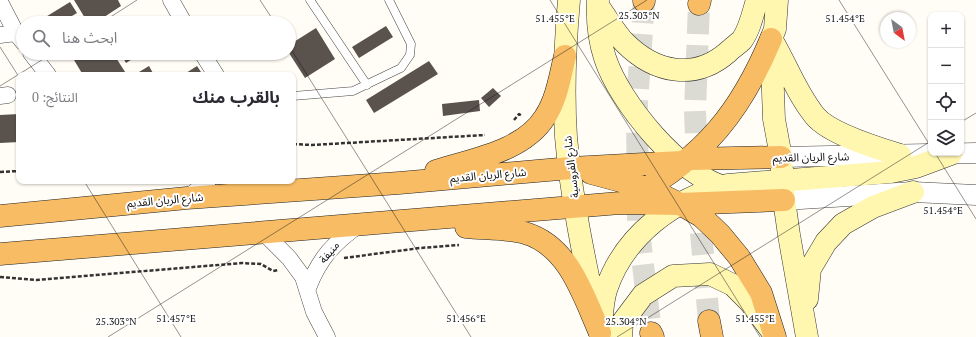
<!DOCTYPE html>
<html lang="ar">
<meta charset="utf-8">
<style>
body{margin:0;font-family:"PT Serif","Noto Sans Arabic",serif;background:#f7f7f7;color:#2b2b33;direction:rtl}
.controls{position:absolute;right:12px;top:12px;display:grid;overflow:hidden;border-radius:8px;box-shadow:0 1px 3px #0004}
.controls button{width:36px;height:36px;display:grid;place-items:center;padding:0;border:0;border-bottom:1px solid #e1e1e2;background:#fff;color:#2b2b33;font:20px sans-serif}
.compass{position:absolute;left:880px;top:12px;width:36px;height:36px;border-radius:50%;background:#fff;box-shadow:0 1px 3px #0004;rotate:148deg}
.list{margin:0;padding:0;list-style:none}
h2{display:flex;justify-content:space-between;align-items:center;height:52px;margin:0;padding:0 16px;font-size:17px}
h2 small{font-size:13px;font-weight:400;color:#7c7c81}
.icon{flex:none;width:22px;height:22px;fill:none;stroke:currentColor;stroke-width:2;stroke-linecap:round;stroke-linejoin:round}
.map{position:relative;flex:none;width:976px;height:337px;overflow:hidden;direction:ltr}
.search{position:absolute;background:#fff;box-shadow:0 1px 3px #0004;left:16px;top:16px;width:280px;height:44px;display:flex;align-items:center;gap:10px;box-sizing:border-box;padding:0 14px;border-radius:22px;color:#7c7c81;font-size:15px}
.panel{position:absolute;background:#fff;box-shadow:0 1px 3px #0004;left:16px;top:72px;width:280px;height:112px;border-radius:8px;direction:rtl}
.map>svg:first-child{display:block}
</style>
<div class="map">
<svg width="976" height="337" viewBox="0 0 976 337">
<rect width="100%" height="100%" fill="#fffdf5"/>
<path fill="#5a524d" d="M74,0H118L121,6L95,23H88Z
M70,2L77,13L60,23H47L44,18Z
M165,16L170,23H154Z
M386,26L393,37L359,58L352,47Z
M316,28L335,59L305,78L289,53V45Z
M85,53H113L127,75H83L74,60Z
M122,53H131L134,58L126,63L121,54Z
M429,61L438,74L374,113L366,100Z
M149,66L154,75H141L139,72Z
M197,66L203,75H187L186,73Z
M493,88L501,96L489,107L481,98Z
M479,100L480,111L443,116L442,104Z
M19,114V142L0,143V115Z"/>
<g fill="none" stroke-linecap="round" stroke-linejoin="round">
<path stroke="#dbdad3" stroke-width="22" stroke-dasharray="22 11" stroke-linecap="butt" d="M644,1L637,104L638,222L651,333
M697,166L695,110L699,4
M698,200L709,321"/>
<g stroke="#444" stroke-width="9">
<path id="service" d="M310,0L367,85
M293,96L353,91L401,68L410,55L411,44L389,0"/>
</g>
<g stroke="#444" stroke-width="17">
<path id="minor" d="M171,0L184,23
M0,2L16,33L23,42
M0,35L16,33
M31,53L48,75
M202,53L216,75
M0,96L8,95
M187,198L208,181
M263,232L289,258L303,277L314,312L327,337
M308,288C320,257 334,243 360,224"/>
</g>
<g stroke="#444" stroke-width="21">
<path id="tertiary" d="M781,157L976,153
M784,200L913,192L976,195"/>
</g>
<g stroke="#333" stroke-width="23">
<path id="secondary" d="M569,0C565,45 563,92 566,137C571,195 583,253 595,310
M598,0C597,19 599,40 605,58C619,102 681,178 728,188
M777,0L775,29L771,39L774,119L781,157L784,200L789,235L807,337
M598,6C607,18 615,33 625,43C655,73 695,81 728,52C732,48 738,44 742,40C750,29 753,13 757,0
M773,42C787,66 797,94 815,116C830,134 877,148 900,155
M807,299L810,269L826,242L843,224L873,207L913,192
M600,333C602,319 602,303 606,290C624,235 675,198 728,185L891,172L916,167L951,154
M621,337L622,323L643,295L673,276L710,274L733,285L750,302L771,330"/>
</g>
<g stroke="#222" stroke-width="23">
<path id="trunk" d="M644,1V0
M699,4L700,0
M436,171C472,159 523,152 545,117C557,99 560,76 565,56
M591,173L647,188L680,204L701,216L720,234L739,257L761,293L775,337
M636,194C705,156 741,111 771,39
M0,216L187,198L399,183L571,168L681,162L690,159L781,157
M466,227C485,229 507,228 525,233C569,246 583,295 600,333
M0,254L620,203L680,204L784,200
M709,321L712,337
M651,333L653,337"/>
</g>
<path stroke="#333" stroke-width="2.5" stroke-dasharray="4 2" stroke-linecap="butt" d="M514,120L519,114L522,116
M293,144L312,145L485,135
M0,172L19,171
M344,258L420,248L459,245
M0,277L36,280L242,263L261,264L273,271L279,270"/>
<use href="#service" stroke="#fff" stroke-width="8"/>
<use href="#minor" stroke="#fff" stroke-width="16"/>
<use href="#tertiary" stroke="#fff" stroke-width="20"/>
<use href="#secondary" stroke="#fff6b0" stroke-width="22"/>
<use href="#trunk" stroke="#f7bc64" stroke-width="22"/>
</g>
<path fill="none" stroke="#111" stroke-width="1" stroke-opacity="0.45" d="M260,0L275,23M550,0L760,337M839,0L931,147M101,23L137,0M289,46L471,337M0,47L19,77M0,86L53,53M961,122L976,113M935,153L976,219M84,181L181,337M108,337L647,0M617,337L931,141"/>
<g text-anchor="middle" dominant-baseline="central" stroke-width="4" stroke-linejoin="round" paint-order="stroke">
<g font-size="11" fill="#111" stroke="#fff">
<text transform="translate(811 157) rotate(-1)">شارع الريان القديم</text>
<text transform="translate(571 167) rotate(-97)">شارع الفروسية</text>
<text transform="translate(488 175) rotate(-5)">شارع الريان القديم</text>
<text transform="translate(165 200) rotate(-5)">شارع الريان القديم</text>
<text transform="translate(329 252) rotate(-50)">منيفة</text>
</g>
</g>
<g font-size="10" text-anchor="middle" fill="#111" stroke="#fff" stroke-width="4" stroke-linejoin="round" paint-order="stroke">
<text x="639" y="19">25.303°N</text>
<text x="555" y="22">51.455°E</text>
<text x="845" y="22">51.454°E</text>
<text x="943" y="214">51.454°E</text>
<text x="176" y="322">51.457°E</text>
<text x="466" y="322">51.456°E</text>
<text x="755" y="322">51.455°E</text>
<text x="116" y="325">25.303°N</text>
<text x="626" y="325">25.304°N</text>
</g>
</svg>
<div class="controls">
<button>+</button>
<button>−</button>
<button><svg class="icon" aria-label="locate" viewBox="0 0 24 24"><circle cx="12" cy="12" r="6"/><path d="M12 2v4M12 18v4M2 12h4M18 12h4"/></svg></button>
<button><svg class="icon" aria-label="layers" viewBox="0 0 24 24"><path d="M12 4l9 5-9 5-9-5zM3 14l9 5 9-5"/></svg></button>
</div>
<svg class="compass" viewBox="-18 -18 36 36"><path d="M0-13l5 13h-10z" fill="#e53935"/><path d="M0 13l5-13h-10z" fill="#7c7c81"/></svg>
<div class="search"><svg class="icon" aria-label="search" viewBox="0 0 24 24"><circle cx="10" cy="10" r="6"/><path d="M15 15l6 6"/></svg>ابحث هنا</div>
<section class="panel">
<h2>بالقرب منك<small>النتائج: 0</small></h2>
<ul class="list">
</ul>
</section>
</div>
